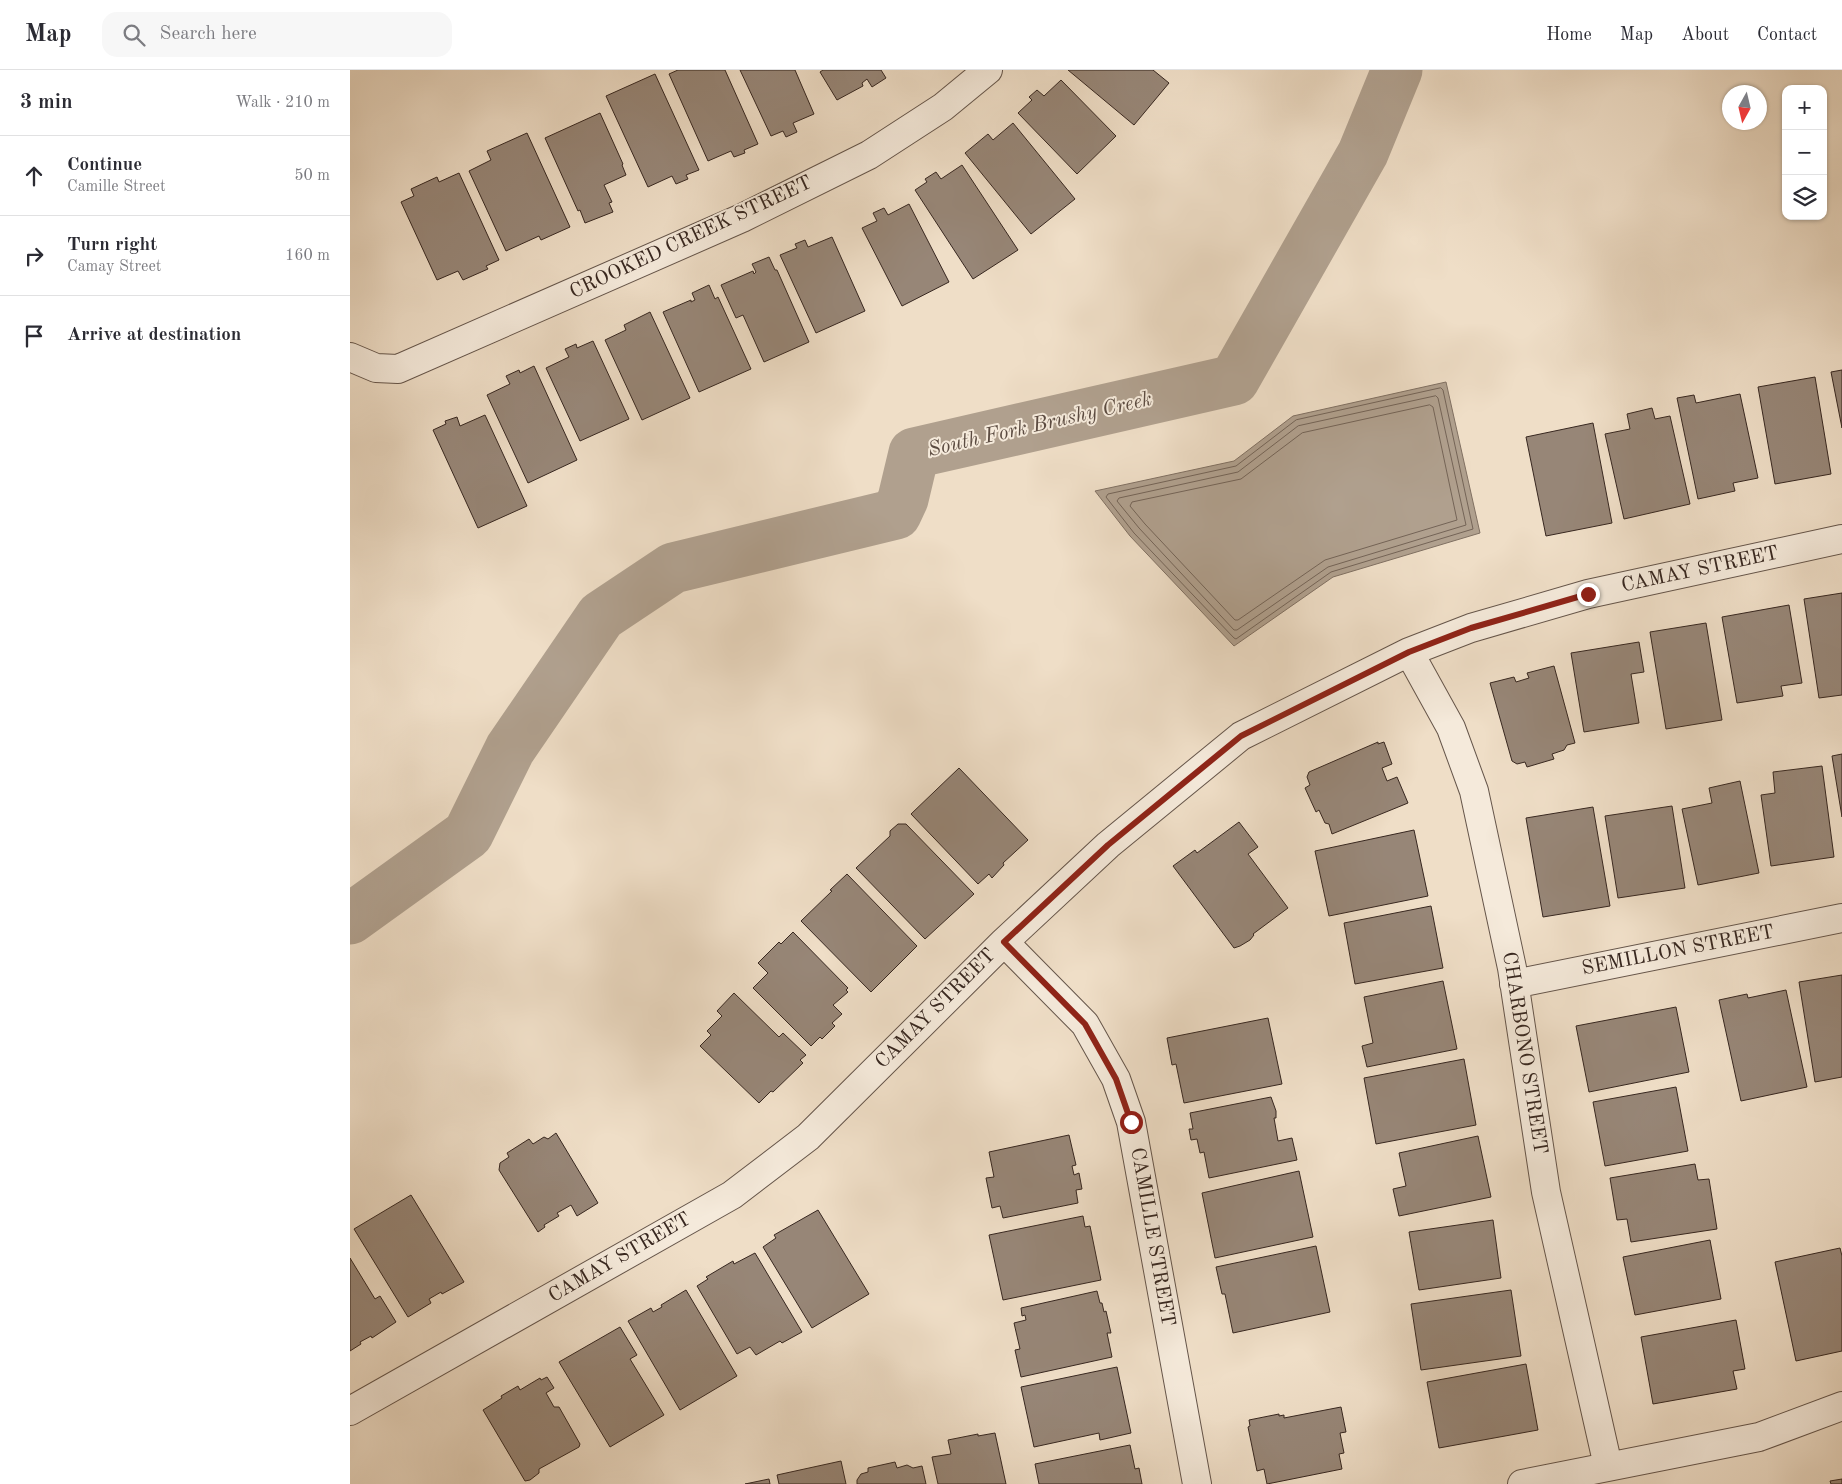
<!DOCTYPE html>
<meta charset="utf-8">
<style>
body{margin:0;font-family:"Old Standard TT",serif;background:#f7f7f7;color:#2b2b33}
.controls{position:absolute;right:15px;top:15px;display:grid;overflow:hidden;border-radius:10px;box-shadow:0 1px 4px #0004}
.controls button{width:45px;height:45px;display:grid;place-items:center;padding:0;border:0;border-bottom:1px solid #e1e1e2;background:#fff;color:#2b2b33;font:25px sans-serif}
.compass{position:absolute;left:1372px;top:15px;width:45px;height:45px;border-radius:50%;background:#fff;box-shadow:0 1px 4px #0004;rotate:188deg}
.stop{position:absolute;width:15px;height:15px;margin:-11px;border:4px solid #8f2418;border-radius:50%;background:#fff}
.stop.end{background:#8f2418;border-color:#fff;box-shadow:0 1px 5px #0008}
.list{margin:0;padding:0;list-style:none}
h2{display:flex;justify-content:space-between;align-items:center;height:65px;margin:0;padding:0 20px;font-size:21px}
h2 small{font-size:16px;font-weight:400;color:#7c7c81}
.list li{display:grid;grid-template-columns:32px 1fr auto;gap:15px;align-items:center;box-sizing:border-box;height:80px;padding:0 20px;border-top:1px solid #e1e1e2}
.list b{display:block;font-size:19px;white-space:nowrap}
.list p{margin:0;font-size:16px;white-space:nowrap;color:#7c7c81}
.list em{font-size:16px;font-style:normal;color:#7c7c81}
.icon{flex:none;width:28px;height:28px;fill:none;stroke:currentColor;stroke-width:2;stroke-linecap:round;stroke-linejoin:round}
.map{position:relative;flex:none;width:1492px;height:1414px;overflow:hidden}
header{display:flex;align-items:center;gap:30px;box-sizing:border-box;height:70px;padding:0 25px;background:#fff;border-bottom:1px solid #e1e1e2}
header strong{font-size:24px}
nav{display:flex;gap:28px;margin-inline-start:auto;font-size:18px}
.search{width:350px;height:45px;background:#f7f7f7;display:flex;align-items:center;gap:12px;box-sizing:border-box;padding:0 18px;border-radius:15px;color:#7c7c81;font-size:19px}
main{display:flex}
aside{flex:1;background:#fff}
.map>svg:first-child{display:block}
</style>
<header>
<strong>Map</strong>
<div class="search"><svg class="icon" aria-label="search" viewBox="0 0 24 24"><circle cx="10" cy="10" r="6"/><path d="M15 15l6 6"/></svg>Search here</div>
<nav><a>Home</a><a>Map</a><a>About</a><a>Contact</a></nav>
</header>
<main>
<aside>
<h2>3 min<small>Walk · 210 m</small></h2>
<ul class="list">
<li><svg class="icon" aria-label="ahead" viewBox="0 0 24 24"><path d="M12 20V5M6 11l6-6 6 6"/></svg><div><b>Continue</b><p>Camille Street</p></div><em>50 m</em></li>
<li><svg class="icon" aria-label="right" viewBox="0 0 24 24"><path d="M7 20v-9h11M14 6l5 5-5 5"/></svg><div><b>Turn right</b><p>Camay Street</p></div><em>160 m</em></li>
<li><svg class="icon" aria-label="arrive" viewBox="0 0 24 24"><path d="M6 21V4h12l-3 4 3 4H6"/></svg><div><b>Arrive at destination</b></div></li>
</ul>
</aside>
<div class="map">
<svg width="1492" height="1414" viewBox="0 0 1492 1414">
<rect width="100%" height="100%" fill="#efdec7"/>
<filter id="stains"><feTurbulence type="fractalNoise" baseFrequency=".004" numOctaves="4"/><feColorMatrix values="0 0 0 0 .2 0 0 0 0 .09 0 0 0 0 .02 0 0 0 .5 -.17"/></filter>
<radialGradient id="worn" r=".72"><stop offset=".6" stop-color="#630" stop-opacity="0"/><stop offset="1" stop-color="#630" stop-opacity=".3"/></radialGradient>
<path fill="#b0a08e" stroke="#807062" d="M1096,312L1130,463L983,507L884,576L780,466L745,421L884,391L943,346Z"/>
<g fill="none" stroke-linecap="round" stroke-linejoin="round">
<path stroke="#746457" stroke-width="1" d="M1091,318L1093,320L1123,459L981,502L886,569L884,568L784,463L756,427L758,424L886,396L946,350Z
M1086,326L1088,328L1116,455L978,497L887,560H884L789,458L767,431L769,428L888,402L948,356Z
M1080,335L1083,337L1107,450L975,490L888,550H885L795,454L780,436L782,432L891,409L952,363Z"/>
<path stroke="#b0a08e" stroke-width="51" d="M0,849L118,764L160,679L251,546L323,498L546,444L553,429L564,383L884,310L1013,83L1047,0"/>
</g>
<path fill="#978677" stroke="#372720" d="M328,0H375L408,74L394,80L395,83L384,87L381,81L358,91L319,4Z
M390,0H445L464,44L443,53L447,62L436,67L433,61L421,66Z
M473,0H531L536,8L522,17L517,9L512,13L513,16L487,30L470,2Z
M718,0H803L819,13L784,55Z
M305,4L349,100L336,105L338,109L326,114L322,106L298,117L256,26Z
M711,10L766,66L727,104L668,43L682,30L679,27L687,20L694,26Z
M250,43L273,94L272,95L276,105L254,115L262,132L259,133L263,142L235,153L230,140L228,141L195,68Z
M663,53L725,129L681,164L615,83L638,64L643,70Z
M177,63L220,157L191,170L189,166L156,181L119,101L141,90L137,81Z
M612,95L668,180L623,209L565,120L577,112L575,109L586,102L591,109Z
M109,103L149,190L136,196L138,199L113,210L108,201L87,210L51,132L64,126L61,119L87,107L89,112Z
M559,134L599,212L552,236L512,158L527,151L523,143L534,138L538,145Z
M482,167L515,241L466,263L430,185L447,178L445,174L455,170L458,177Z
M419,187L425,200H427L459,272L414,292L393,245L386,248L371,215L403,201L404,204L406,202L402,194Z
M359,215L365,229L368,227L401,299L349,322L313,242L341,230V232L345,230L342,223Z
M300,242L340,328L292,350L255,270L276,260L274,255Z
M243,271L279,349L230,371L196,298L219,287L215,279L226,274L227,278Z
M184,296L227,390L178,413L137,325L160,314L156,306L169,300L170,303Z
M1492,300V358L1481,302Z
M1465,307L1481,404L1425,414L1408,317Z
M1390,324L1408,408L1383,413L1385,421L1348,429L1327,328L1344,325L1346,333Z
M1302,338L1305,349L1320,346L1340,434L1274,449L1255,364L1280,359L1277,344Z
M135,345L177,436L128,458L83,360L96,354L95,351L107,347L110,356Z
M1243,353L1262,453L1196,466L1176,367Z
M1492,523V625L1469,628L1454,529Z
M1439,535L1452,613L1431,616L1433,626L1387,633L1372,547Z
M1356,553L1372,650L1316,659L1300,562Z
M1289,572L1294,602L1281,604L1289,653L1234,662L1221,583Z
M1204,596L1225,673L1217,675L1214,680L1202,684L1204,689L1177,697L1175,692L1167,694L1162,691L1140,613L1164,607L1166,612L1179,608L1177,603Z
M1028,672V674L1034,672L1042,694L1032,698L1037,711L1047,707L1058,733L982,764L979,754L975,753L969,740L966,742L955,718L960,715L957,707L959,702Z
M1492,684V747L1482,686Z
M1472,696L1484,787L1421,796L1411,725L1425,723L1423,702Z
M609,698L678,770L653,793L654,795L642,808L639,804L628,814L561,744Z
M1390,711L1409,803L1348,815L1332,739L1362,733L1359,718Z
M1322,736L1335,818L1268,828L1255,746Z
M1243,737L1260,836L1193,847L1176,748Z
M889,752L908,777L898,784L938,838L903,864L904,865L900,870L890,876L884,878L823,796L845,780L847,783Z
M548,754H556L624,824L575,869L506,798L540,766V761Z
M1064,760L1078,826L979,846L965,781Z
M497,804L567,876L521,922L451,851L482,821L480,820Z
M1081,836L1093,898L1005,914L994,853Z
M443,862L498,918L496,920L498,922L483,935L492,944L482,953L485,956L472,969L470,967L461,976L403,918L418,903L408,893L429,872L431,874Z
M1492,905V1007L1465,1012L1449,912Z
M1093,911L1107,979L1017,997L1012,976L1023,973L1014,927Z
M1436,920L1457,1017L1391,1031L1369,930L1397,924L1398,928Z
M384,923L429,967L433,963L456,985L450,990L453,993L423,1022L421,1021L409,1033L350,976L361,965L357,961L372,946L367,941Z
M1326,937L1339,1002L1239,1022L1226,956Z
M918,948L932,1014L834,1033L826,994L822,995L817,968Z
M1114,989L1126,1055L1026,1074L1014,1008Z
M1326,1017L1338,1081L1255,1096L1243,1032Z
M921,1027L926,1041V1048H924L928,1071L942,1068L947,1090L859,1108L854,1082L850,1083L847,1069L841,1070L839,1059H843L840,1043Z
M206,1063L248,1133L227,1146L221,1135L207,1143L209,1146L194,1155L195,1157L188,1162L149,1100L150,1093L159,1087L157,1083L179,1069L183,1074L194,1067L198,1069Z
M719,1065L726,1095L722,1096L724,1105L729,1103L732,1119L726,1120L728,1133L653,1148L650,1136L642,1138L636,1108L644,1107L639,1082Z
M1128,1066L1141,1127L1049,1146L1043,1119L1056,1116L1049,1083Z
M1345,1094L1348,1110L1359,1109L1367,1159L1281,1172L1277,1149L1267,1150L1260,1108Z
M949,1101L963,1167L865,1188L852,1123Z
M61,1125L114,1212L92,1224L91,1222L79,1229L81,1233L58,1247L4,1159Z
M468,1140L519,1224L462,1258L413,1177L426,1168L424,1165Z
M733,1146L735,1157L740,1156L751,1210L653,1230L639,1165Z
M1143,1150L1151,1208L1069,1220L1059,1162Z
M1360,1170L1371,1229L1285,1245L1273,1187Z
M966,1176L980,1242L883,1263L875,1224H872L866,1197Z
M1490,1178L1492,1186V1281L1446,1291L1425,1192Z
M405,1183L452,1262L432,1273L430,1271L406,1285L400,1277L387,1284L347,1216L358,1209L356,1207L383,1191L384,1194Z
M0,1188L25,1229L30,1226L46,1252L22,1268L21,1266L10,1272L11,1274L0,1281Z
M336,1220L387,1306L330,1340L278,1251L301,1238L303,1242L312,1237L311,1235Z
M1161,1220L1171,1286L1071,1300L1061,1234Z
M747,1221L750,1233H752L754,1242L756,1241L761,1263H757L762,1287L671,1307L665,1280L670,1279L664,1253L676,1250L675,1245L672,1246L671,1238Z
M1386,1250L1395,1299L1383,1301L1387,1319L1303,1334L1291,1267Z
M270,1257L287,1285L280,1289L314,1345L260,1377L209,1292Z
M1176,1294L1188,1360L1089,1378L1077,1312Z
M767,1297L781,1363L750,1370L749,1363L684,1377L671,1317Z
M197,1307L204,1318L196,1323L204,1337H209L230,1374L229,1377L189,1399V1403L180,1410L175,1411L133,1340L152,1328L151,1326L168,1316L170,1320L190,1308L191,1310Z
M991,1337L996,1362L990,1363L994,1383L989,1384L992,1399L917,1414L914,1399L907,1401L898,1357L900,1356L899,1350L929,1344V1346L934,1345V1348Z
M645,1363L656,1414H588L582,1387L601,1384L598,1370L628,1364V1366Z
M780,1375L785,1399L789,1398L792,1414H689L685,1394Z
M491,1391L496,1414H429L427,1405Z
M545,1392L547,1398L557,1395L563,1398L572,1396L576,1414H507V1410L511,1404L518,1402V1398Z
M419,1409L420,1414H395Z
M1492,1409V1414H1481L1480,1411Z"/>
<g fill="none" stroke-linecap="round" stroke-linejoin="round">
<g stroke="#65554a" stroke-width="30">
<path id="minor" d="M0,287L26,298L48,299L392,148L519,85L593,37L638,0
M1059,582L1101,658L1124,721L1162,898L1196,1122L1258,1396
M654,872L735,954L766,1009L781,1052L847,1414
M1164,914L1492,848
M0,1341L382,1125L458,1067L654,872L758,775L891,666L1059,582L1121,558L1238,524L1492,469
M1172,1414L1409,1367L1492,1336"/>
</g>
<use href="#minor" stroke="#f5eadb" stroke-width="28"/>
</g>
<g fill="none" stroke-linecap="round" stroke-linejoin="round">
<path stroke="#8f2418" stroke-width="6" d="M781,1052L766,1009L735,954L654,872L758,775L891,666L1059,582L1121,558L1238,524"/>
</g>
<g text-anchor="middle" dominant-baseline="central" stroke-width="4" stroke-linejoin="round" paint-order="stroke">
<g font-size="20" fill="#372720" stroke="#f5eadb">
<text transform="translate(341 168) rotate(-25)">CROOKED CREEK STREET</text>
<text transform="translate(1350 500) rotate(-12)">CAMAY STREET</text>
<text transform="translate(1328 881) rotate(-11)">SEMILLON STREET</text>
<text transform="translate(586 939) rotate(-45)">CAMAY STREET</text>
<text transform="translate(1174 983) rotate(81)">CHARBONO STREET</text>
<text transform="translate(802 1167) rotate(80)">CAMILLE STREET</text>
<text transform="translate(270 1188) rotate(-30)">CAMAY STREET</text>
</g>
<g font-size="21" font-style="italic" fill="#5b4b41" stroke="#f5eadb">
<text transform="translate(690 355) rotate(-13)">South Fork Brushy Creek</text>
</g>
</g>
<rect width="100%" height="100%" filter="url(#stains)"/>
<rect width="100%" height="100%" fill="url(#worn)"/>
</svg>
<div class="controls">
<button>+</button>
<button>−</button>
<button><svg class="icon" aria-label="layers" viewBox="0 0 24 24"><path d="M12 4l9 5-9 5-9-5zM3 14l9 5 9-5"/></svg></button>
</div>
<svg class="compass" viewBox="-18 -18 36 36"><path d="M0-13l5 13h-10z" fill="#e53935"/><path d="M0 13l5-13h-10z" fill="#7c7c81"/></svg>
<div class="stop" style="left:781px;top:1052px"></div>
<div class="stop end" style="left:1238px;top:524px"></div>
</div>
</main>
